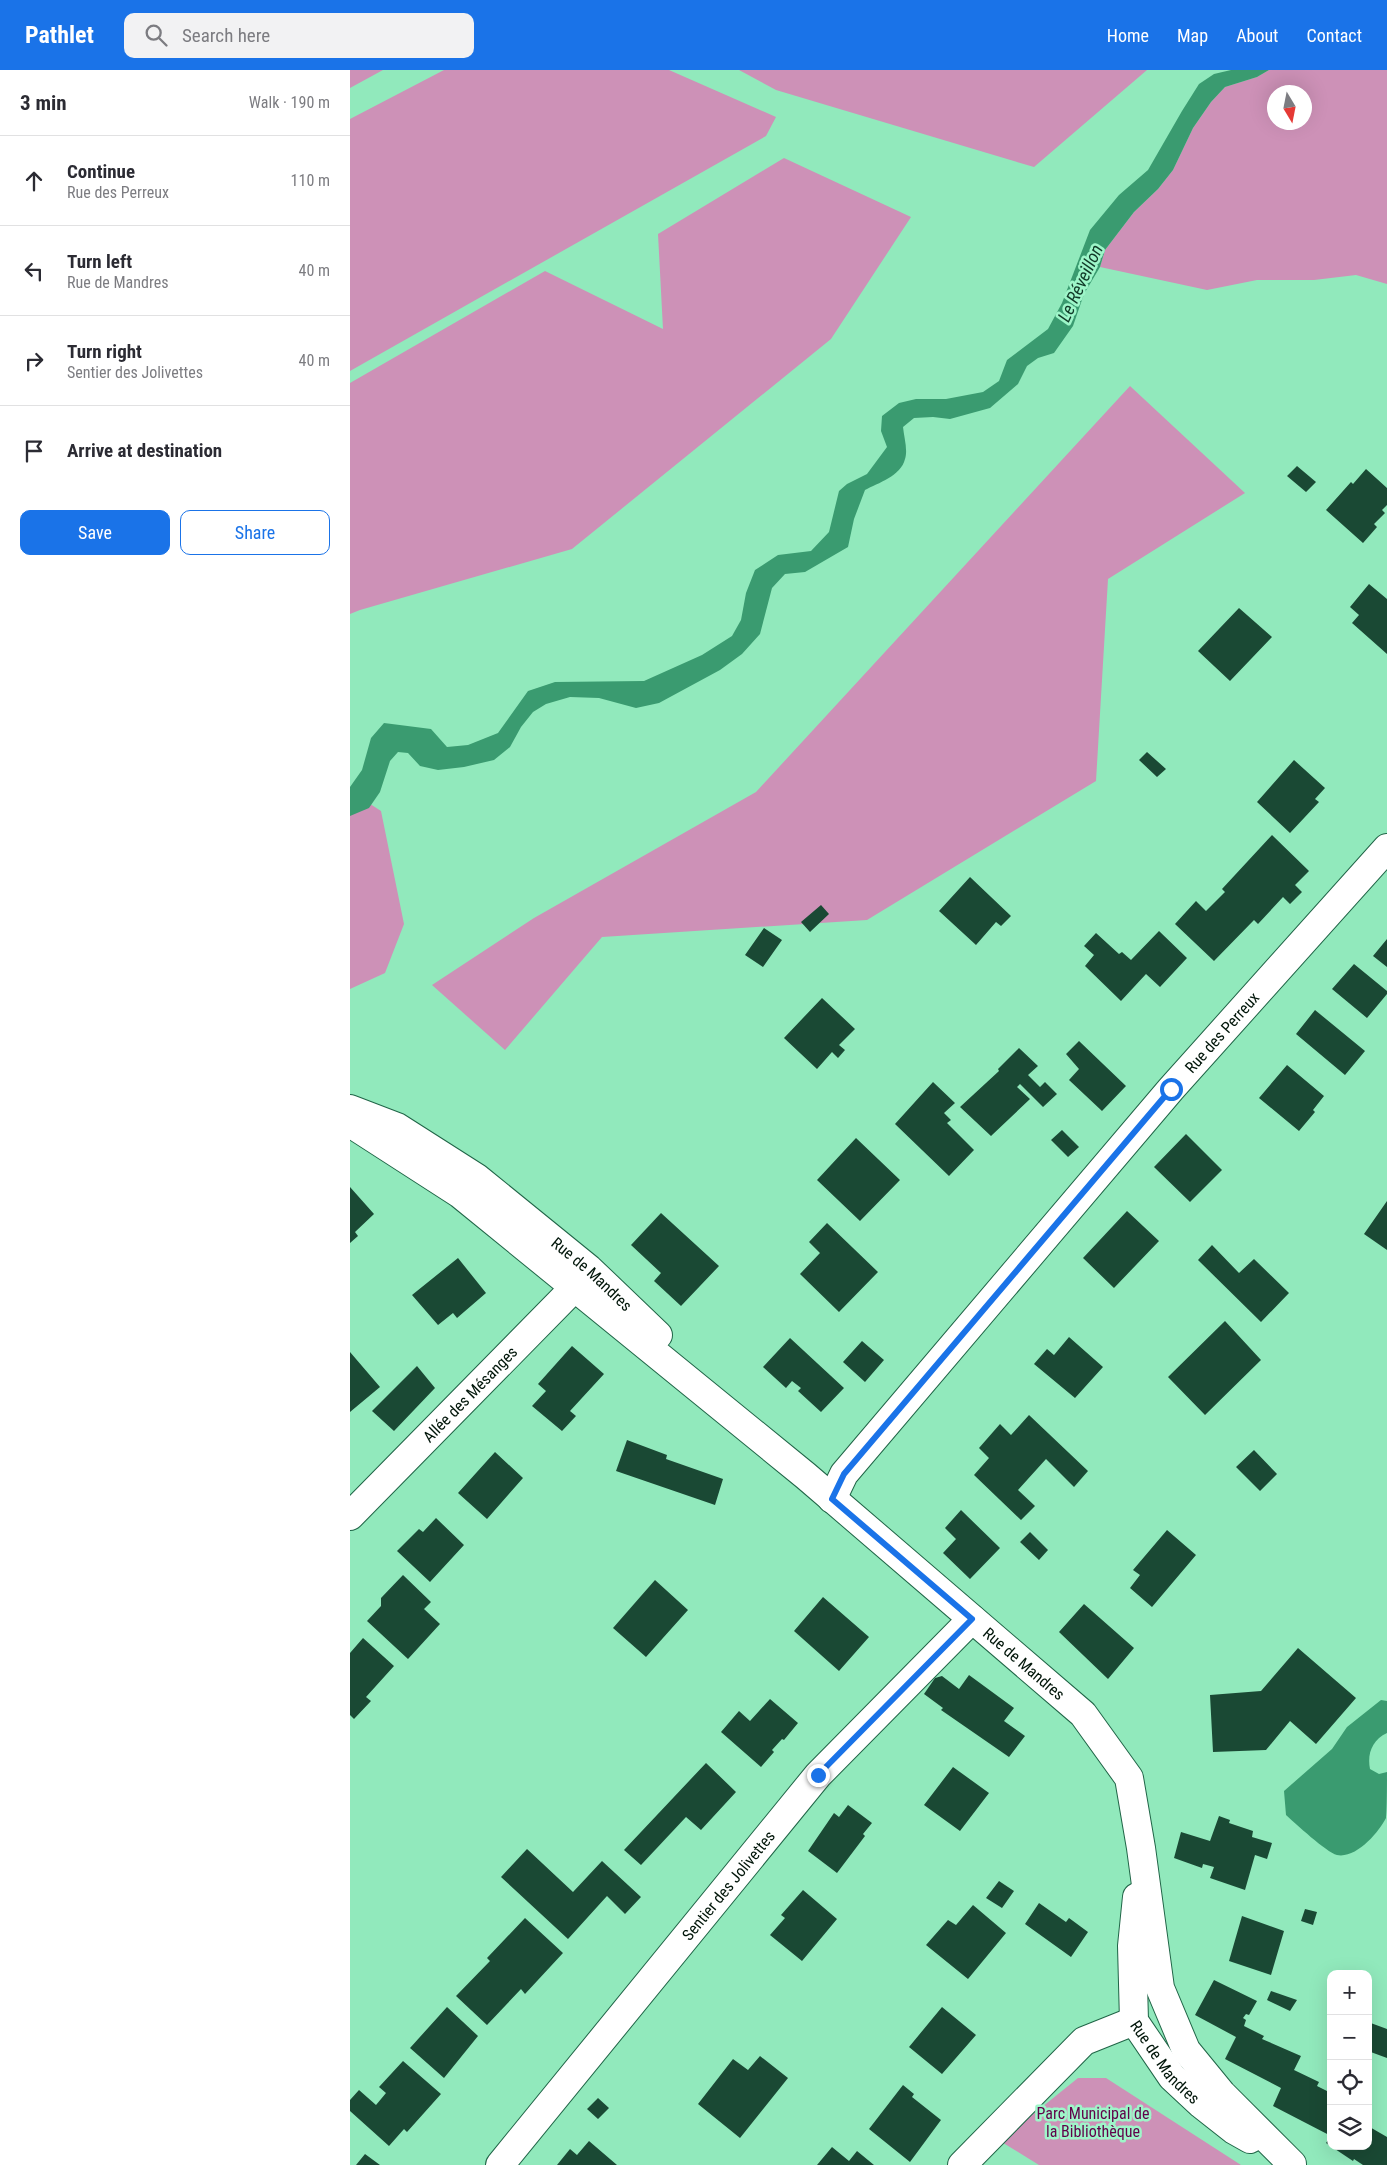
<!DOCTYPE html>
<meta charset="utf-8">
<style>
body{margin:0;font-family:"Roboto Condensed",sans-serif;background:#f2f2f3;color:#2b2b33}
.controls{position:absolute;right:15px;bottom:15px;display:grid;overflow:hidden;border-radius:10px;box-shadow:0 5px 20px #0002}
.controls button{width:45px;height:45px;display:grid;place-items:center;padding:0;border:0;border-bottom:1px solid #e1e1e2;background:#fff;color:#2b2b33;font:25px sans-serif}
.compass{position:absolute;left:917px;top:15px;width:45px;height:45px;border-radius:50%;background:#fff;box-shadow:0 5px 20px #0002;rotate:170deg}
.stop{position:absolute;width:15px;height:15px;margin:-11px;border:4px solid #1a73e8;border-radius:50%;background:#fff}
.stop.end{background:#1a73e8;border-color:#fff;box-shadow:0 1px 5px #0008}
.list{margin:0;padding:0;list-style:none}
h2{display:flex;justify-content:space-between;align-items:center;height:65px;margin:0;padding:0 20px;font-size:21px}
h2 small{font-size:16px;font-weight:400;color:#7c7c81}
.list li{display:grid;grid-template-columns:32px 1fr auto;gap:15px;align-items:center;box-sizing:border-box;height:90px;padding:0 20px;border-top:1px solid #e1e1e2}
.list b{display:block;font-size:19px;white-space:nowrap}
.list p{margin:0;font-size:16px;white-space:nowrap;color:#7c7c81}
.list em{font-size:16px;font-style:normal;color:#7c7c81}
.actions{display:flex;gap:10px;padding:15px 20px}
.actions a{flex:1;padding:11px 0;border:1px solid #1a73e8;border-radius:10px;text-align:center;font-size:18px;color:#1a73e8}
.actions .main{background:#1a73e8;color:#fff}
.icon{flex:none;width:28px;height:28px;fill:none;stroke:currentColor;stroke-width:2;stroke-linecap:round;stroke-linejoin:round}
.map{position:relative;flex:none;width:1037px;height:2095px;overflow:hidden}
header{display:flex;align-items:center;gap:30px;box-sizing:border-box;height:70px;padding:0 25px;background:#1a73e8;color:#fff}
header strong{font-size:24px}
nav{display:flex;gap:28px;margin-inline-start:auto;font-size:18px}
.search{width:350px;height:45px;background:#f2f2f3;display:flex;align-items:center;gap:12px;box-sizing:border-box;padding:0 18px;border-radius:10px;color:#7c7c81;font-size:19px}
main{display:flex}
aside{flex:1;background:#fff}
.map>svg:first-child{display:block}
</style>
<header>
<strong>Pathlet</strong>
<div class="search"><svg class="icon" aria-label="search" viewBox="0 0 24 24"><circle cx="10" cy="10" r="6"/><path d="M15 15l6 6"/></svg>Search here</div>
<nav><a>Home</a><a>Map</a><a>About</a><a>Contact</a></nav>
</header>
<main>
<aside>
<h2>3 min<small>Walk · 190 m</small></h2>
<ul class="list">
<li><svg class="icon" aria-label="ahead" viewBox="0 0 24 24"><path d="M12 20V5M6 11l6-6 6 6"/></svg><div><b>Continue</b><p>Rue des Perreux</p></div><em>110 m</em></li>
<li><svg class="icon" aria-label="left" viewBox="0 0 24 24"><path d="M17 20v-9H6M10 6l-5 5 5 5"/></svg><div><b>Turn left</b><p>Rue de Mandres</p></div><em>40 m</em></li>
<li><svg class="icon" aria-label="right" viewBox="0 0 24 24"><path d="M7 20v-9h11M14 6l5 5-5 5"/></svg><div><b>Turn right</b><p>Sentier des Jolivettes</p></div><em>40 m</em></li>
<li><svg class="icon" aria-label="arrive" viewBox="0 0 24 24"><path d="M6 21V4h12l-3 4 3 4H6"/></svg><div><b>Arrive at destination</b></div></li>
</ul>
<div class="actions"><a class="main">Save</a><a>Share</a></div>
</aside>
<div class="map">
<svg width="1037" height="2095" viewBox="0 0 1037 2095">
<rect width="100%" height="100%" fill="#91e9bc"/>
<path fill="#cd91b7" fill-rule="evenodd" d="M0,0H33L0,18Z
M94,0H319L426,47L416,66L0,301V49Z
M389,0H797L684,97L426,20Z
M919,0H1037V214L1006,205L964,210H907L857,220L750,197L755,180L784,142L808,119L823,100L843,58L861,32L875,17L907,7ZM924,22H954V52H924Z
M434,88L561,147L481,269L222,479L10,540L0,544V313L195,201L313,259L308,164Z
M780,316L895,423L758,509L746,711L517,850L252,867L155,980L82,915L184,848L406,722Z
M0,721L31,741L54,854L35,903L0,919Z
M728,2008H756L891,2095H689L650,2071Z"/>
<path fill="#3a9b70" d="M881,0H919L907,7L875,17L861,32L843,58L823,100L808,119L784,142L755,180L750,197L734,224L723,256L704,283L688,288L677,296L668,314L640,338L600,349L583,347L564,348L553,357C554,367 558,380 555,389C551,406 528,413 515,420L504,449L498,477L455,502L435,504L422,518L410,564L392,584L370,600L309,633L286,638L249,628L220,627L196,634L183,642L171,657L160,677L144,690L114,697L88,700L70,696L58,683L48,682L40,691L30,722L19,738L0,746V717L12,700L21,668L34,653L81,659L97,677L118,675L148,663L178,621L205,612L294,611L352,585L382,566L391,550L396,523L405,500L428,485L461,481L479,462L489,421L497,414L517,404L537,377L531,361L532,346L549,333L566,329H596L633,322L649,311L657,290L698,259L712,233L740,160L769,125L798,100L832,41L849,14L864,4Z
M1031,1630L1037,1631V1663C1022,1670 1017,1684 1020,1699L1029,1704L1037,1702C1037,1712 1037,1740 1036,1748C1029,1762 1006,1789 987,1785C976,1782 945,1753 936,1745L934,1721L982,1679L997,1657Z"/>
<path fill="#1a4934" d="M947,396L966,412L956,422L937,406Z
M1016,399L1037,418V435L1032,440L1035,443L1024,454L1027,457L1013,473L976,440L1001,412L1003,414Z
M1019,514L1037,529V584L1002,553L1009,545L1000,537Z
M889,538L922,567L880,611L848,581Z
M797,682L816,699L807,707L789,690Z
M944,690L975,718L965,729L969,732L940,763L907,732Z
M922,765L959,801L945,815L952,822L940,834L933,827L908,854L904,850L864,891L825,854L846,831L856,841L875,822L872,819Z
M620,807L661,846L651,856L646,852L626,875L589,841Z
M471,835L479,844L460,862L451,852Z
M414,858L432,870L413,897L395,885Z
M809,861L837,888L810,917L796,904L771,931L735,896L744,885L734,876L746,863L769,884L772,882L781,890Z
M1037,869V897L1023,886Z
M1004,894L1037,921V924L1017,948L982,919Z
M472,928L505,959L489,975L495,980L488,988L482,982L467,999L434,968Z
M965,940L1015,981L995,1005L946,964Z
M729,971L776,1016L752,1041L719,1010L729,999L716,984Z
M669,978L688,996L678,1005L690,1017L695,1012L707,1024L693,1037L670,1014L667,1017L680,1029L641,1066L610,1037L649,1001L648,999Z
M937,995L974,1026L963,1040L965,1042L949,1061L909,1028Z
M583,1012L605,1033L594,1043L601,1050L597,1053L624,1080L599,1106L545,1054Z
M712,1060L729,1077L718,1087L701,1070Z
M836,1064L872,1100L840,1132L804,1097Z
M506,1068L550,1110L510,1151L467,1110Z
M0,1117L24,1144L5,1162L8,1166L0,1173Z
M1037,1131V1180L1014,1164Z
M777,1141L809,1171L764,1218L733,1188Z
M311,1143L369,1196L331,1236L304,1211L311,1203L281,1175Z
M477,1153L528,1202L489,1242L450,1204L470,1183L459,1172Z
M862,1175L889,1203L904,1189L939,1223L911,1252L848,1190Z
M108,1188L136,1223L107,1248L103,1243L88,1255L62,1225Z
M875,1251L911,1290L855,1345L818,1307Z
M719,1267L753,1297L725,1328L684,1294L697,1279L704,1285Z
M440,1268L494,1318L471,1342L448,1321L451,1318L442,1311L436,1318L413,1297Z
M512,1271L534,1290L515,1312L493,1292Z
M222,1276L254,1304L220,1341L226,1346L212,1361L182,1336L196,1321L188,1314Z
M0,1282L30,1317L0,1342Z
M67,1296L85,1318L44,1361L22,1341Z
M679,1345L738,1401L724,1417L696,1389L668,1420L685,1436L671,1450L624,1405L639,1388L629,1378L650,1354L661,1365Z
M277,1370L317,1385L316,1389L373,1409L365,1435L266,1401Z
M904,1380L927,1404L910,1421L886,1397Z
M145,1382L173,1408L137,1449L108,1423Z
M611,1440L650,1478L620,1509L593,1483L606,1469L595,1458Z
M86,1448L114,1475L80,1512L47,1481L69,1459L73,1462Z
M817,1460L846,1485L802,1537L780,1518L790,1505L783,1500Z
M680,1462L698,1480L689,1490L670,1472Z
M53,1505L81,1532L74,1539L90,1554L58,1589L17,1551L31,1536V1528Z
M305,1510L338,1540L296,1587L263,1558Z
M473,1527L519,1567L489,1601L444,1561Z
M734,1534L784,1578L758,1609L709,1562Z
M13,1568L44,1596L16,1627L21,1631L4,1649L0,1645V1583Z
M948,1578L1006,1628L966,1674L940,1651L916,1680L863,1682L860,1625L911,1621Z
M619,1605L664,1638L654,1651L675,1666L659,1687L591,1640L593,1638L574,1624L585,1608L592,1606L609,1619Z
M420,1629L448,1653L434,1670L432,1669L422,1680L424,1682L411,1697L371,1662L389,1641L400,1651Z
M356,1693L386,1722L351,1760L336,1747L291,1795L274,1780Z
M603,1697L639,1723L610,1761L574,1735Z
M498,1735L522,1753L513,1764L515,1766L487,1803L458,1781L484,1743L489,1747Z
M869,1746L880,1750L879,1753L903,1761L902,1767L922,1773L917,1789L905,1785L895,1820L860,1808L864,1797L853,1794L852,1798L824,1788L831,1762L860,1771Z
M177,1779L223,1822L252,1791L291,1827L275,1844L257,1826L218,1869L151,1807Z
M649,1811L664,1821L652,1838L636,1828Z
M453,1820L487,1849L452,1891L420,1865L435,1848L431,1845Z
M689,1833L716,1852L719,1848L738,1862L721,1887L675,1854Z
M623,1835L656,1863L618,1909L576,1875L598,1850L606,1855Z
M955,1839L967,1842L963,1855L951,1851Z
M892,1846L934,1861L921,1905L879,1891Z
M175,1848L213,1883L175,1924L171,1919L137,1955L106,1926L140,1891L137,1888Z
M864,1910L907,1931L899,1945L896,1944L893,1948L896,1950L894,1956L914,1966L912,1969L951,1986L944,2000L969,2012L967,2016L977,2021L978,2019L981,2020V2076H1018V2056L1037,2067V2095H1013L1004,2089L1003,2091L976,2073L981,2066L923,2036L931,2018L875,1989L886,1967L845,1945Z
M921,1921L947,1930L940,1941L917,1930Z
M97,1937L128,1966L94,2008L60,1978Z
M592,1937L626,1965L592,2004L559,1977Z
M1018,1952L1037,1959V1988L1018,1981Z
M410,1986L438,2008L390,2068L348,2034L383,1989L398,2000Z
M53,1991L91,2024L57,2062L54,2059L39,2076L0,2041V2030L9,2020L26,2035L36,2023L29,2017Z
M553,2015L564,2024L562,2027L591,2050L560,2092L519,2059Z
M248,2028L259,2038L248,2049L237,2039Z
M239,2071L267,2095H207L220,2079L227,2085Z
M482,2077L499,2091L507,2081L524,2095H467Z
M15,2084L30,2095H6Z"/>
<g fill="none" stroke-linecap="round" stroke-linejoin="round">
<g stroke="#206547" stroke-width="30">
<g id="minor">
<path id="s1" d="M0,1039L47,1057L127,1108L239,1199L308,1265"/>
<path id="s2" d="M0,1053L110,1124L456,1406L733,1644L779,1708L791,1778L810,1918L836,1980L872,2024L942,2094"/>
<path id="s3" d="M482,1429L494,1404L821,1019L1037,778"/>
<path id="s4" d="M0,1446L224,1218L235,1203"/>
<path id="s5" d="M787,1827L782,1876L784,1951L822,2007L851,2034L884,2060L900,2069"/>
<path id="s6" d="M150,2095L468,1705L622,1549"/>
<path d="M612,2095L734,1971L784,1951"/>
</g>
</g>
<use href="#minor" stroke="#fff" stroke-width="28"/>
</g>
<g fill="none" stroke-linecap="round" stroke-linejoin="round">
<path stroke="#1a73e8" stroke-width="6" d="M468,1705L622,1549L482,1429L494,1404L821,1019"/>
</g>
<g text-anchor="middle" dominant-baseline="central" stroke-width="5" stroke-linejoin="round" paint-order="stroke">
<g font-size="16" fill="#001509" stroke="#9ef6c9">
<text stroke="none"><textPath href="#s3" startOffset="609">Rue des Perreux</textPath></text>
<text stroke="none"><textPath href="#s1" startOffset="295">Rue de Mandres</textPath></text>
<text stroke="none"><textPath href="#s4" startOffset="171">Allée des Mésanges</textPath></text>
<text stroke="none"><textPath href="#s2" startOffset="865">Rue de Mandres</textPath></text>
<text stroke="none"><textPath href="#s6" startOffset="361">Sentier des Jolivettes</textPath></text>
<text stroke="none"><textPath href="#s5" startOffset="176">Rue de Mandres</textPath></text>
</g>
<g font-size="16" fill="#61014a" stroke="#9ef6c9">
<text x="743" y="2043">Parc Municipal de<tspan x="743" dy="18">la Bibliothèque</tspan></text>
</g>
<g font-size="18" font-style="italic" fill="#113a28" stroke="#9ef6c9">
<text transform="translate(730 213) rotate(-65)">Le Réveillon</text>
</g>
</g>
</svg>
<div class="controls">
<button>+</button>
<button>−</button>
<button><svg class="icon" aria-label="locate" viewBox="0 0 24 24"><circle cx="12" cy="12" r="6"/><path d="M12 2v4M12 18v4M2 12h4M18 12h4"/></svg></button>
<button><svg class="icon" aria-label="layers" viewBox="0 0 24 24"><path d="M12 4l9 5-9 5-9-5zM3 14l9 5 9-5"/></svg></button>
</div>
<svg class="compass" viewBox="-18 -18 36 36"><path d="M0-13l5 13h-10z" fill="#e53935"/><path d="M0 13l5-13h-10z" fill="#7c7c81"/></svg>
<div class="stop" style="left:821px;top:1019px"></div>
<div class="stop end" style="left:468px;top:1705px"></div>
</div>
</main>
